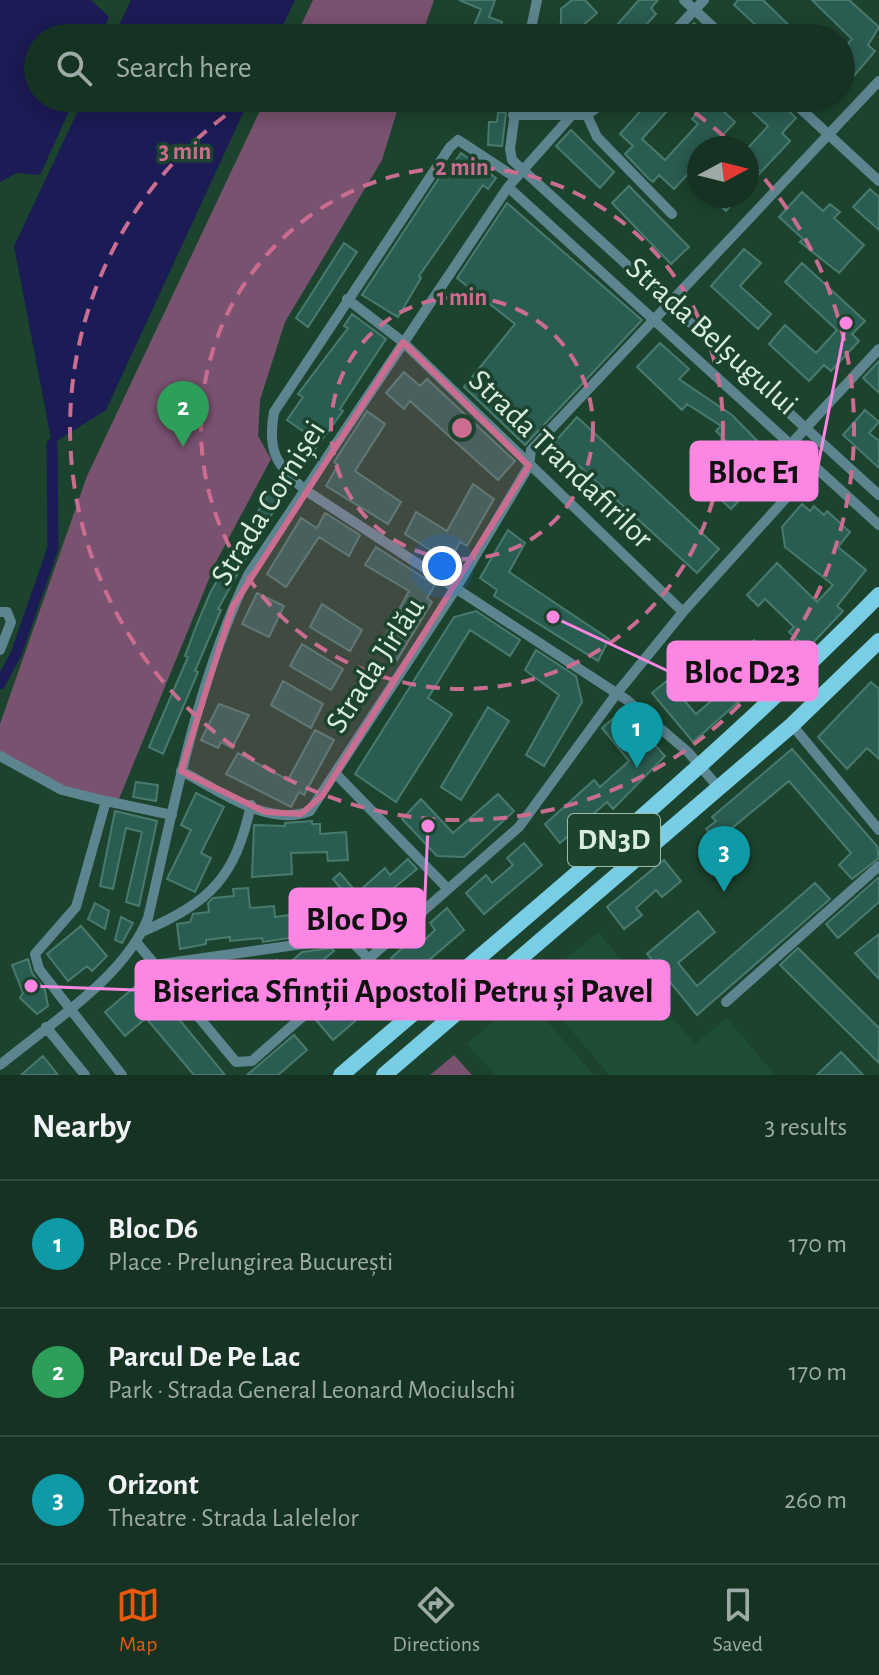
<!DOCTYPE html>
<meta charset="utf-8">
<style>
body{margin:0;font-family:"Alegreya Sans",sans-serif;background:#223e2f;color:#f1f3f6}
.compass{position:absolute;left:687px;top:136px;width:72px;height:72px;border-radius:50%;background:#153222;box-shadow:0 4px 20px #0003;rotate:83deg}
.you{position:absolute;left:442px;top:566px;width:28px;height:28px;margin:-20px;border:6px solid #fff;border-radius:50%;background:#1a73e8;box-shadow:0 0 0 12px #1a73e833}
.badge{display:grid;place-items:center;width:52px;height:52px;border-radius:50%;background:#ea580c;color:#fff;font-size:26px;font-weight:700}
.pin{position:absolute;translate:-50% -66px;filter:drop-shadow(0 2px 4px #0008)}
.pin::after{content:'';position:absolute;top:42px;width:28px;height:24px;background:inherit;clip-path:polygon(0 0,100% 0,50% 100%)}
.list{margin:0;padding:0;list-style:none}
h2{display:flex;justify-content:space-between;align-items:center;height:104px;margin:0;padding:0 32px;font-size:34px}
h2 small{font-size:26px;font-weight:400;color:#9daaa5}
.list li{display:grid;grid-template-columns:52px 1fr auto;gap:24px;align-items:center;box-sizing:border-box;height:128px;padding:0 32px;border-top:2px solid #344d40}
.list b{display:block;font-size:30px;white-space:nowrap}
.list p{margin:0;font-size:26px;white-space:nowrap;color:#9daaa5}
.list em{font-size:26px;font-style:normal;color:#9daaa5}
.icon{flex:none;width:44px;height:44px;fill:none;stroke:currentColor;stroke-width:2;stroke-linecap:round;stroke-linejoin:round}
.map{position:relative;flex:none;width:879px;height:1075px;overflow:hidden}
.search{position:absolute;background:#153222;box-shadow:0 4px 20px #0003;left:24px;right:24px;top:24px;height:88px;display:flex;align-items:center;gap:20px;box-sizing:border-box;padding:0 28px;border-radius:44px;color:#9daaa5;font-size:30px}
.sheet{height:488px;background:#153222}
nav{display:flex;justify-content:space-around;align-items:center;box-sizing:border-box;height:112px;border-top:2px solid #344d40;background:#153222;font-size:22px;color:#9daaa5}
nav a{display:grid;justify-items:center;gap:4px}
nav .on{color:#ea580c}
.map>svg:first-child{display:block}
</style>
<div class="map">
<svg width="879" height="1075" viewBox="0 0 879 1075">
<rect width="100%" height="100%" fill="#1c432d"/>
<path fill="#1d4d32" d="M598,932L695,1044L727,1018L775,1075H609L534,986Z
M524,995L594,1075H495L467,1044Z"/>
<path fill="#79526f" d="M313,0H434L421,38H295Z
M266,98H401L382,160L285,322L260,400L258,436L271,459L216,562L119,799L84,794L64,786L0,751V724L87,476Z
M454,1055L472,1075H430Z"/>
<path fill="#1b1b56" d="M0,0H91L109,17L99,38H38V98H75L40,175L17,173L0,182Z
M131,0H295L277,38H113Z
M84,98H250L106,410L52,444L14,246Z"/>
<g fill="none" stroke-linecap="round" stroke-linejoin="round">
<path stroke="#1b1b56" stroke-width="11" d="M0,684L16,654L53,548L52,444"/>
</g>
<path fill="#2a5d52" stroke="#487b6e" stroke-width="2" d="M459,0H495L489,17L502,22L501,27L507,29L503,38H469L481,9Z
M572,0H585L597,13L569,38L557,29L561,23V9Z
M639,0H658L651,8L656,14L634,38H628L616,26Z
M738,0H763L802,38H770L734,5Z
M812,0H849L879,27L868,45L875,51L848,83L841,77V52L852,39Z
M694,23L710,38H681Z
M652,98L669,109L642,139L665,160L698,124L692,119L710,99L735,122L711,148H699V162L674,189L659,175L653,182L649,179L625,154L633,146L620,134Z
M738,98H775L796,118L782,133L790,141L747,187V149L768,126Z
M498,112L506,113L502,146L488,145L489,122H497Z
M571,130L614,172L600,188L556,146Z
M461,153L496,178L488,189L483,185L456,223L419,276L421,278L398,317L362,295L441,175L444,177Z
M629,186L689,247L671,264L612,203Z
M870,189L879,197V230L853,207Z
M802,192L823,211L830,204L840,212L834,218L864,245L839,273L800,242L803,239L779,217Z
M710,196H739L726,211Z
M507,203L642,320L525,445L464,387L515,324L457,278Z
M344,243L357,252L308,327L296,318Z
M744,249L761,263L740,286L771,314L758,329L711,286Z
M802,263L865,321L852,334L859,341L831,371L824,365L809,381L769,344L785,325L816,353L837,330L785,282Z
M352,314L386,339L340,409L343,411L310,456L298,447L307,434L287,420L303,397L298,394L348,328L344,326Z
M660,343L689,369L679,379L732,415L777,461L731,509L704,484L735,450L716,431L721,426L687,404L682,410L637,367Z
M879,361V393L863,378Z
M404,372L420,386L427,379L515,461L498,480L410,401L404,409L386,393Z
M865,410L879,422L869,433L879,441V468L843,435Z
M367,411L385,424L355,471L401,502L388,524L326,486L338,465L334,462Z
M577,417L719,549L697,573L577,464L567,475L544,454Z
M473,484L494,499L467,546L460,542L449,562L405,534L416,512L447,531Z
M273,486L286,495L267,521L218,609L221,610L195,671L198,672L163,754L149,747L188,657L185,656L197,624L211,591Z
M802,504L810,511L814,506L824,515L827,511L850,532L838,547L866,570L837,606L843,611L807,649L789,632L794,627L765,599L758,606L747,595L777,563L817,602L833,585L785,547L782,527Z
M325,513L360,535L349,556L319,537L286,587L267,574L301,518L317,528Z
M508,530L525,543L509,572L609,639L598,661L494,596L497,590L480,578Z
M376,547L435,585L427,598L432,602L397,660L378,649L409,591L365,565Z
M257,593L284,606L269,637L242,624Z
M322,604L362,630L350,651L310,627Z
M476,611L520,640L510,656L470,630L428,698L452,714L396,802L355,774L454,617Z
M754,640L773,671L693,742L652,693L667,681L696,714L748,669L741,652Z
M302,644L343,669L331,690L290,666Z
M536,650L576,676L582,702L544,766L526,755L559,695L525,670Z
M283,681L323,704L311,728L271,705Z
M871,682L879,689V759L867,748L847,769L818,737Z
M219,704L249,715L232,748L221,742L218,748L201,740Z
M488,707L509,721L461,800L441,787Z
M623,710L665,756L613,809L607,802L560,843L545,824L594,780L600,787L629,761L602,728Z
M315,730L334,740L304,795L299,792L291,807L226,774L238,753L288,780Z
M792,749L877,846L879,858L852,879L839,865L851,853L789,781L731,829L737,838L724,850L706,829L716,821L712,817Z
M136,782L158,785L156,801L133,797Z
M196,793L224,807L201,853L211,858L195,892L167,879L191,830L181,825Z
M498,794L514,811L464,857L437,856L402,819L421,799L453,833Z
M115,811L157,821L139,906L126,902L142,832L126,828L113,889L100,886Z
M312,821V824H320V834L346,832L348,860L328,861L327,852L291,853L292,874L252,877L254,825L285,826V823Z
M524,843L542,865L484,914L466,893L486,875L492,883L513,865L507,858Z
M408,859L417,869L362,914L333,879L340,873L357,893L385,868L390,875Z
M664,860L681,881L662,897L656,890L636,908L642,915L624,929L607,907Z
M879,877V902L838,938L826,924Z
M815,883L830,899L697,1015L647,954L698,911L715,932L678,963L697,986Z
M248,888L250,908L274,906L275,917L305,913L304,903L319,899L322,922L302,925L303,936L263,942L262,938L230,941V937L206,940V944L180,949L177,924L190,922L193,914L209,912L208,903L213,898L234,896L233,889Z
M95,903L109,911L105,929L88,919Z
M447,908L464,930L408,978L391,958L410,941L416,948L435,930L430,923Z
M121,917L133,923L122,943L115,940Z
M81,926L107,956L92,971L87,966L68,981L47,954Z
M879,934V979L855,953Z
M331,948L334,951L317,965L320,968L310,977L302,968L243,1018L228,1001L277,960L284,968L302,952Z
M798,948L879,1028V1063L780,965Z
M28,959L32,973L45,990L48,1006L37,1014L20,998L23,993L12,965Z
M373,970L389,992L333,1040L316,1020L335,1003L341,1009L360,992L357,983Z
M145,978L225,1075H194L146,1018L125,1036L105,1012Z
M294,1035L307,1050L278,1075H247Z
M841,1052L863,1075H817Z
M43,1056L58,1075H21Z"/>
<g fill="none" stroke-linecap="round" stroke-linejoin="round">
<path stroke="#5d8590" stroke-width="10" d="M684,0L725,38
M529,38L537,0
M668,38L704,0
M517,98L510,149L512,160L879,495
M789,98L879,181
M513,115H587L610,98
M587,115L597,137L672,214
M516,178L458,140L450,147L274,412C267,451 276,465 305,490L627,700L688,752L719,788
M508,187L879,525
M347,299L403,342L683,612
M791,444L879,349
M0,612H7L11,622L0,650
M792,725L879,830
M0,756L62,790L106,801
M181,771C218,789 267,828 310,811L455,590L529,466L531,450L879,81
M336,774L448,889
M144,931C212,901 235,877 251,805
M137,943L236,1062L252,1061L519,827L617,693L683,612L815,466
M154,965L338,939L352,942L368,958
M726,1002L879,866
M46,1027L85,1075
M0,1065C48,1025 125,977 148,918C175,802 196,684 248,575L508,187L572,115
M122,1075L39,969L35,954L76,907L106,801L172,815"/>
<path stroke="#79cee5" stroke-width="16" d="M341,1075C523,919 710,766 879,595
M384,1075L792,725L879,641"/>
</g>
<path fill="#cb6d90" fill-opacity="0.2" stroke="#cb6d90" stroke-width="6" stroke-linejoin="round" d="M403,342L529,466L322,796L301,814L265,812L181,771L232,608Z"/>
<g fill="none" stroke="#cb6d90" stroke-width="4" stroke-dasharray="14 10">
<circle cx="462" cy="428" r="131"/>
<circle cx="462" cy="428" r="261"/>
<path d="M424 38A392 392 0 0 1 500 38M675 99A392 392 0 0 1 734 146M749 161A392 392 0 1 1 249 99"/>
</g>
<g text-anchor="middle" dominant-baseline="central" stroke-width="7" stroke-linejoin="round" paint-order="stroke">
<rect fill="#1c432d" stroke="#a0baaa" stroke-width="2" x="568" y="814" width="92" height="52" rx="6"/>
<g font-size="30" font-weight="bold" fill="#d8eddf">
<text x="614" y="840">DN3D</text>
</g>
<g font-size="32" fill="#d8eddf" stroke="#1c432d">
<text transform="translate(712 336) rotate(42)">Strada Belșugului</text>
<text transform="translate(561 459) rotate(44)">Strada Trandafirilor</text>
<text transform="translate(268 503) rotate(-58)">Strada Cornișei</text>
<text transform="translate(375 665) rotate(-57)">Strada Jirlău</text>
</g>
</g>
<circle cx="462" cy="428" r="12" fill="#cb6d90" stroke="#1c432d" stroke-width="4"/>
<g font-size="24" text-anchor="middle" font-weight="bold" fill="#cb6d90" stroke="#1c432d" stroke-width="7" stroke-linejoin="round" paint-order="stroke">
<text x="185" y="159">3 min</text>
<text x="462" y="175">2 min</text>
<text x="462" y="305">1 min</text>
</g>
<path fill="none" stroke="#fd86e2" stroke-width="3" d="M846 323L817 471M553 617L668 671M428 826L424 918M31 986L136 990"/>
<g fill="#fd86e2" stroke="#1c432d" stroke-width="3">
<circle cx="846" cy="323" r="8"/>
<circle cx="553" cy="617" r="8"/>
<circle cx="428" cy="826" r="8"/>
<circle cx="31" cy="986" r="8"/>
</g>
<g fill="#fd86e2" stroke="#fd86e2" stroke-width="3">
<rect x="691" y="442" width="126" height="58" rx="8"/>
<rect x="668" y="642" width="149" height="58" rx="8"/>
<rect x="290" y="889" width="134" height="58" rx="8"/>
<rect x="136" y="961" width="533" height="58" rx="8"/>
</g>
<g font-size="34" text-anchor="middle" font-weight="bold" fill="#111">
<text x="754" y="483">Bloc E1</text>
<text x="742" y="683">Bloc D23</text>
<text x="357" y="930">Bloc D9</text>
<text x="403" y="1002">Biserica Sfinții Apostoli Petru și Pavel</text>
</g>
</svg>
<svg class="compass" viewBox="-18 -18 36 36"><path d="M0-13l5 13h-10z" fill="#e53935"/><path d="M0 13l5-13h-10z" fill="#9daaa5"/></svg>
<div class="you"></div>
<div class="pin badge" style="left:637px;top:768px;background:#0f9aa8">1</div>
<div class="pin badge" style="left:183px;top:447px;background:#2e9e5b">2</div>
<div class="pin badge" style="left:724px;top:892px;background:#0f9aa8">3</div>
<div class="search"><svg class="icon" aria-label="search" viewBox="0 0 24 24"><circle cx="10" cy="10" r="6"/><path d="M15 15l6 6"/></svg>Search here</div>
</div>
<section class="sheet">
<h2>Nearby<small>3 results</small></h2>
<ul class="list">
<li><span class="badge" style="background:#0f9aa8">1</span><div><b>Bloc D6</b><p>Place · Prelungirea București</p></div><em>170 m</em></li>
<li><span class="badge" style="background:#2e9e5b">2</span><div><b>Parcul De Pe Lac</b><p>Park · Strada General Leonard Mociulschi</p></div><em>170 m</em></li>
<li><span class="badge" style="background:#0f9aa8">3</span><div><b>Orizont</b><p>Theatre · Strada Lalelelor</p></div><em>260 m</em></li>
</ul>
</section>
<nav>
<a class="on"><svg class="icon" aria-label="map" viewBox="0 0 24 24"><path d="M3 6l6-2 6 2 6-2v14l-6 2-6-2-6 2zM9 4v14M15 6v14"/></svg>Map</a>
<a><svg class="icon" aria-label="directions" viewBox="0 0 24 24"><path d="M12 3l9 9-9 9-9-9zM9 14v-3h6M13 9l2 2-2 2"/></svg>Directions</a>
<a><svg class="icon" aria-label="saved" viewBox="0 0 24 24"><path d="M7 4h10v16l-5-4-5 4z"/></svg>Saved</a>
</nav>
